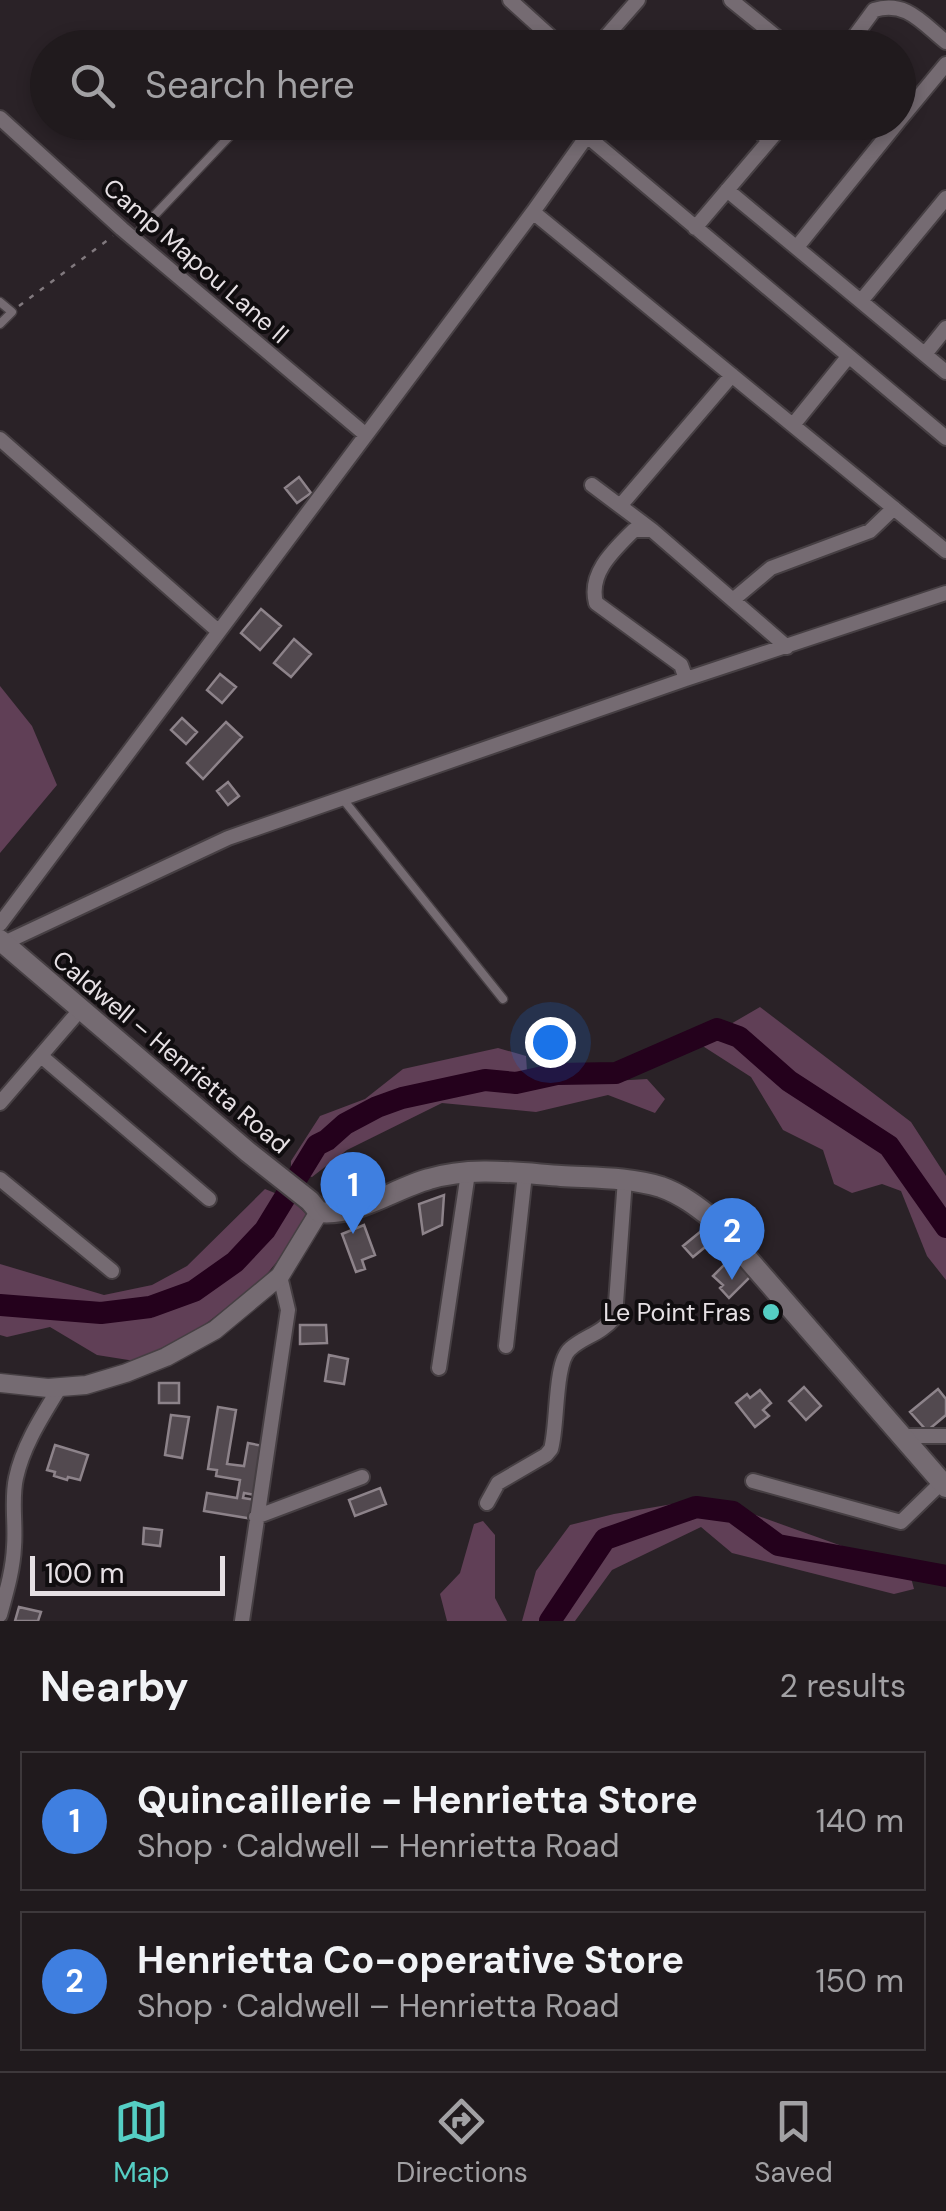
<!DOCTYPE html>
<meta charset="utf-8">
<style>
body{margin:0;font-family:"DM Sans",sans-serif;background:#2d272a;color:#f1f3f6}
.scale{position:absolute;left:30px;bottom:25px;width:195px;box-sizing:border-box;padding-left:10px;border:5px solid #e6e0e4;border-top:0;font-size:28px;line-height:35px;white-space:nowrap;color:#e6e0e4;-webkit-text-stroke:8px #100d0f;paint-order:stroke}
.you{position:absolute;left:550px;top:1042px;width:35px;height:35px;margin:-25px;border:8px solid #fff;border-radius:50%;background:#1a73e8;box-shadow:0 0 0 15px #1a73e833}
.badge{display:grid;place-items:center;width:65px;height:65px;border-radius:50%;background:#55cec4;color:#fff;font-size:32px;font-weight:700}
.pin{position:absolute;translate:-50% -82px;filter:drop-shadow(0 2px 5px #0008)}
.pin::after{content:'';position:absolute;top:52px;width:35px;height:30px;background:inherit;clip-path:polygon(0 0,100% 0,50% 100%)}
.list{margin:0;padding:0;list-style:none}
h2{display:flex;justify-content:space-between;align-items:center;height:130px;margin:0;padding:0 40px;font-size:42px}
h2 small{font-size:32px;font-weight:400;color:#a2a1a4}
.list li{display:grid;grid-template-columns:65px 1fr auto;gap:30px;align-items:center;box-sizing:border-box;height:140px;margin:0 20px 20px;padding:0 20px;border:2px solid #3d383b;border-radius:0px}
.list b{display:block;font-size:38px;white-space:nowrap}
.list p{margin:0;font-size:32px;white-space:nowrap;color:#a2a1a4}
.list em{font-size:32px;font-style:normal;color:#a2a1a4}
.icon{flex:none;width:55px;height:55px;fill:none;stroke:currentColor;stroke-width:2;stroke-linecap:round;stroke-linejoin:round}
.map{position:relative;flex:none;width:946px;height:1621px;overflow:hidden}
.search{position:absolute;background:#201a1d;box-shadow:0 5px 15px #0003;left:30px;right:30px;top:30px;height:110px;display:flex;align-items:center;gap:25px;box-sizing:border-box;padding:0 35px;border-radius:55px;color:#a2a1a4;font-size:38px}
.sheet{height:450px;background:#201a1d}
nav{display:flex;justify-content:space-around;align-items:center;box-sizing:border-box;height:140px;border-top:2px solid #3d383b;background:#201a1d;font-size:28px;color:#a2a1a4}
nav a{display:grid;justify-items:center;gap:5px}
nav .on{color:#55cec4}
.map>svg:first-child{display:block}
</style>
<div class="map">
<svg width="946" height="1621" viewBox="0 0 946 1621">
<rect width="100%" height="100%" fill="#2a2227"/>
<path fill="#603f56" d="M0,686L32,726L57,785L0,853Z
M760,1007L911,1122L946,1176V1280L927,1256L901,1191L882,1184L852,1193L834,1184L823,1150L783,1130L751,1077L698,1043Z
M498,1048L526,1056L528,1086L647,1079L665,1099L655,1113L608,1095L536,1112L442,1103L347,1150L312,1177L291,1171V1161L320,1116L365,1099L403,1069Z
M265,1189L292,1200L307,1215L297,1237L262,1280L172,1350L141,1362L97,1355L50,1327L7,1337L0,1335V1264L104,1295L152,1285L187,1266Z
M708,1498L909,1570L914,1589L894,1594L732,1553L701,1527L612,1570L575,1621H522L536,1571L570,1525L614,1514Z
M483,1521L495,1535V1598L507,1621H447L440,1594L460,1573L474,1524Z"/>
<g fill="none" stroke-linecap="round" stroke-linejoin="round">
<path stroke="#24011c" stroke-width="22" d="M0,1305L101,1313L150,1307L194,1291L235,1262L265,1230L317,1145L327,1140L345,1124L377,1107L402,1098L485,1080L516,1083L557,1074L616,1073L717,1029L739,1037L789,1081L889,1146L946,1227
M550,1621L605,1539L696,1507L733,1512L778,1545L946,1576"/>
</g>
<path fill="#52494f" stroke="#8d838a" stroke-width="2.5" d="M299,477L311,493L297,503L285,488Z
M261,609L281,626L260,650L241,633Z
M294,639L311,654L291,677L274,663Z
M220,674L236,687L222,703L207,690Z
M182,718L197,732L186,744L171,730Z
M226,722L242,737L203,779L187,763Z
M228,782L239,796L228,805L217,791Z
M444,1195L442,1225L423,1234L419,1204Z
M364,1225L375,1255L362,1260L365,1269L356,1272L342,1234Z
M700,1232L710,1243L693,1257L683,1246Z
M734,1255L753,1274L729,1298L720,1288L723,1285L713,1276Z
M300,1325H326L327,1343L300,1344Z
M329,1355L348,1359L344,1384L325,1381Z
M159,1383H179V1403H159Z
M804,1387L821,1406L806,1420L789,1401Z
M938,1389L946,1399V1415L927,1431L910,1412Z
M760,1390L771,1403L763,1410L769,1416L755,1427L736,1403L747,1394L750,1398Z
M218,1407L236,1410L227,1464L244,1466L248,1443L263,1446L255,1495L244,1493L243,1498L256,1500L253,1519L204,1511L207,1493L237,1498L240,1480L216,1476L217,1470L208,1469Z
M171,1415L189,1417L182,1458L165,1455Z
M55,1445L88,1455L80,1480L68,1477L67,1480L54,1476L55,1472L47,1470Z
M380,1488L386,1504L355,1516L349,1500Z
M144,1528L162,1530L160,1546L143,1544Z
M19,1607L41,1612L38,1621H15Z"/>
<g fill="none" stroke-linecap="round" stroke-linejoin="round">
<g stroke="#463f43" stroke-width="11">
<path id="service" d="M133,238L243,122
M0,302L12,312L0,324
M342,798L503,999"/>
</g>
<g stroke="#463f43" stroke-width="18">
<path id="minor" d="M510,0L563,48
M731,0L790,48
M596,48L638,0
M846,48L874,10C906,0 922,23 946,42
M0,118L122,229L366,435
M747,122L770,140
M898,122L946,64
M727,190L946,372
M533,212L946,551
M695,228L785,122
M797,247L898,122
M861,301L946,198
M925,354L946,328
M793,425L848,357
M0,439L218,631
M592,485L652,530L787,647
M620,506L732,375
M651,530H634C614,550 588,573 596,603L681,665L686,679
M734,599L771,568L870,531L894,508
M0,924L533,212L587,136L946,438
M4,943L228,838L686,679L946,593
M41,1056L209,1199
M0,1103L80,1010
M0,1179L112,1271
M506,1346L525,1174
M439,1368L468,1173
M902,1436H946
M753,1481L901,1522L942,1482
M487,1503L498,1483L546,1455L551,1449C558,1426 554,1363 570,1349C584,1336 600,1335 615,1317L625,1179
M256,1517L362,1477
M0,1615C6,1593 13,1570 14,1547C16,1524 11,1500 16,1478C23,1445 43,1415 60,1387
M242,1621L288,1310L280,1276"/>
</g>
<g stroke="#463f43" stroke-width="21">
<path id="tertiary" d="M0,1383L48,1388L86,1385L126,1373L166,1357L215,1330L280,1276L319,1212"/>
</g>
<g stroke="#463f43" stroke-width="24">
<path id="secondary" d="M0,940L248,1152L310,1201L319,1212C358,1216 393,1189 429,1179C471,1166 518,1173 561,1176C594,1178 629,1177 661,1187C681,1194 698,1207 714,1220L946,1487"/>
</g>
<path stroke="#81797e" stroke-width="2.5" stroke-dasharray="5 8" stroke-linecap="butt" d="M19,306L113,236"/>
<use href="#service" stroke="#756b72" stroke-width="8"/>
<use href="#minor" stroke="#756b72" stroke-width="14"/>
<use href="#tertiary" stroke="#756b72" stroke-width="18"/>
<use href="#secondary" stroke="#756b72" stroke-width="20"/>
</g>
<circle fill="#55cec4" stroke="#100d0f" stroke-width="4" cx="771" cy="1312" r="10"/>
<g text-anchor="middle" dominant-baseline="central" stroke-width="8" stroke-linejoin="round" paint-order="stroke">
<g font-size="25" fill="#e6e0e4" stroke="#100d0f">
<text transform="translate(196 261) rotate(41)">Camp Mapou Lane II</text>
<text transform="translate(171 1052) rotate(40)">Caldwell – Henrietta Road</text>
</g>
<g font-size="25" fill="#e6e0e4" stroke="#100d0f" text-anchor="end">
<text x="751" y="1312">Le Point Fras</text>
</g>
</g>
</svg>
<div class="scale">100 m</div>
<div class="you"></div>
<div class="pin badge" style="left:353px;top:1234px;background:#3f7fe0">1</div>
<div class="pin badge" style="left:732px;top:1280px;background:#3f7fe0">2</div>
<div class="search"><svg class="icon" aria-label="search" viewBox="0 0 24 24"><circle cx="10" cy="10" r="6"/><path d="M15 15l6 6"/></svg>Search here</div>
</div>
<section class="sheet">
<h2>Nearby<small>2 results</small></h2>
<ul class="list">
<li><span class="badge" style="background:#3f7fe0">1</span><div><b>Quincaillerie - Henrietta Store</b><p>Shop · Caldwell – Henrietta Road</p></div><em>140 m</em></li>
<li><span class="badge" style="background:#3f7fe0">2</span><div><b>Henrietta Co-operative Store</b><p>Shop · Caldwell – Henrietta Road</p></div><em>150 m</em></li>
</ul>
</section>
<nav>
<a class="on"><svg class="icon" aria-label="map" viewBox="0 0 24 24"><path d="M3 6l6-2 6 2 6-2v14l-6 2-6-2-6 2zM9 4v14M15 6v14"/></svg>Map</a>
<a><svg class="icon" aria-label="directions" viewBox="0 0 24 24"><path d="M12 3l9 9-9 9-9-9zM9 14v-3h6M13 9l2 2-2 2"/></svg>Directions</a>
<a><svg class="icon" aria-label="saved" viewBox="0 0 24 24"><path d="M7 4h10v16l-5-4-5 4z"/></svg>Saved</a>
</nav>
